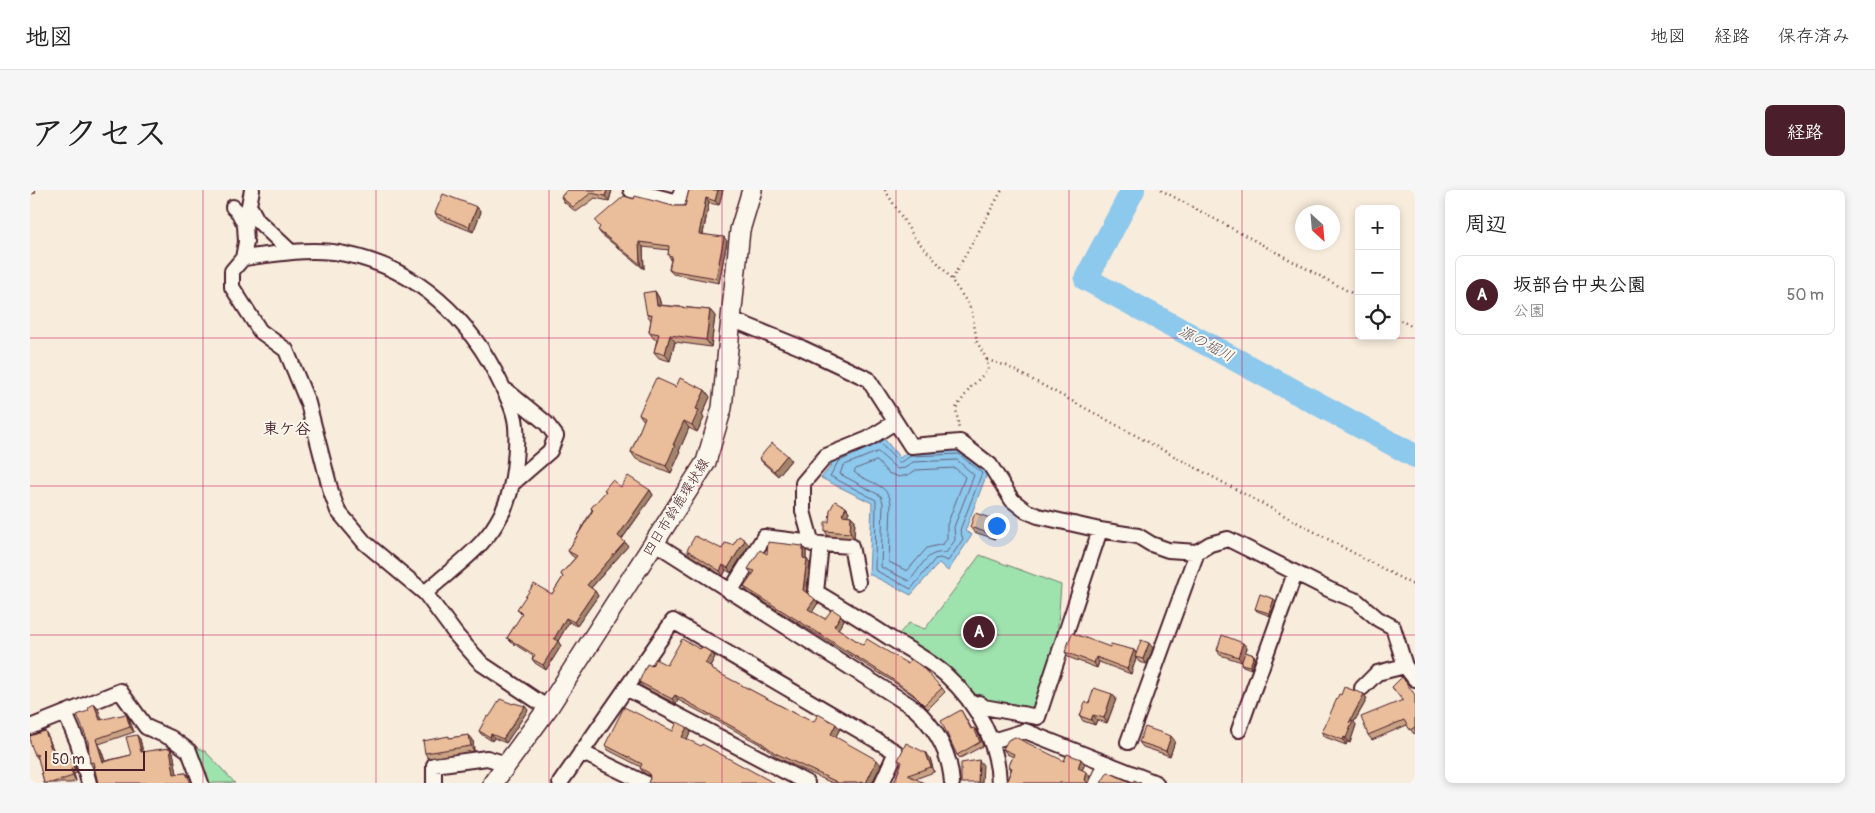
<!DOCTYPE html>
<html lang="ja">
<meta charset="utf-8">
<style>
body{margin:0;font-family:Pangolin,"Klee One",sans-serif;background:#f6f6f6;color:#222}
.controls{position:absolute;right:15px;top:15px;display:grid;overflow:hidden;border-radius:8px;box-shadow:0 2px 8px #0003}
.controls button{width:45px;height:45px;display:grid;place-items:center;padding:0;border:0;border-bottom:1px solid #e0e0e0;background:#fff;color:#222;font:25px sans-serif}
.compass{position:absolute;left:1265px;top:15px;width:45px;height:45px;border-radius:50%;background:#fff;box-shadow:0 2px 8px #0003;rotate:154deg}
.scale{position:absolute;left:15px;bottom:12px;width:100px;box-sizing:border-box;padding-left:5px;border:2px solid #4a1f2b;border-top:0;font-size:14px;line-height:18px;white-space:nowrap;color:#4a1f2b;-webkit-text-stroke:4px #fbf7ec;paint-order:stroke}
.you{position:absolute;left:966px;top:335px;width:18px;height:18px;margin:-12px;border:4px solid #fff;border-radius:50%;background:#1a73e8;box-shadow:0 0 0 8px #1a73e833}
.badge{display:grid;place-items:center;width:32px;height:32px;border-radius:50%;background:#4a1f2b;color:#fff;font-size:16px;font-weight:700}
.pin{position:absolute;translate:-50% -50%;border:2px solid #fff;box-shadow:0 1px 5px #0006}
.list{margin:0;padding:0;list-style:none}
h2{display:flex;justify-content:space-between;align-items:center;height:65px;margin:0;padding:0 20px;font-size:21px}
h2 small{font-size:16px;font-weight:400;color:#767676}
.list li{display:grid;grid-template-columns:32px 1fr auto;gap:15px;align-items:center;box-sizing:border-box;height:80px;margin:0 10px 10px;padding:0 10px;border:1px solid #e0e0e0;border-radius:8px}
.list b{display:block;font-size:19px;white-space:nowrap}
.list p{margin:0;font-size:16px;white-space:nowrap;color:#767676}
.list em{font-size:16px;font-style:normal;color:#767676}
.icon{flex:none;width:28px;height:28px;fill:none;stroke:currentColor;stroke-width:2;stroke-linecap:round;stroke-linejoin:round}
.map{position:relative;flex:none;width:1385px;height:593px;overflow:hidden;border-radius:8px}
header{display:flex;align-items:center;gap:30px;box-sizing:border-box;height:70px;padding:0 25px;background:#fff;border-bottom:1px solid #e0e0e0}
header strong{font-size:24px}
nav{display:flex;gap:28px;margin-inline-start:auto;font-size:18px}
.intro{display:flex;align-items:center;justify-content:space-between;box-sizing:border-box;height:120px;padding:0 30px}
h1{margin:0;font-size:35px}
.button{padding:12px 22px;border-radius:8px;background:#4a1f2b;color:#fff;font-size:18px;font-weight:700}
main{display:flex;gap:30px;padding:0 30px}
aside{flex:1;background:#fff;border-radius:8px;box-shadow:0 2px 8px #0003}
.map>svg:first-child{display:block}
</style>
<header>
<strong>地図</strong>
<nav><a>地図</a><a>経路</a><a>保存済み</a></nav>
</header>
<div class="intro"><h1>アクセス</h1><a class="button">経路</a></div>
<main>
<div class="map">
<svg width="1385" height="593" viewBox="0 0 1385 593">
<rect width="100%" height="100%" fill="#f8ecdc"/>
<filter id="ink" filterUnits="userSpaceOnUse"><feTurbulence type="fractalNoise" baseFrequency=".02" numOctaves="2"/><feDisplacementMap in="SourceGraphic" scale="10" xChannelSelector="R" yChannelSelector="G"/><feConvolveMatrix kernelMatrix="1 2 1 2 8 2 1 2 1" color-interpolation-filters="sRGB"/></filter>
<g filter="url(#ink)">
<path fill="#9ee2ae" stroke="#74806c" d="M950,365L1031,395L1026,460L1004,522L957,513L943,506L931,490L910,472L868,445L879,433L895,439Z
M163,556L175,561L205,593H177Z"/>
<path fill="#8dc8ed" stroke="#72849f" d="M851,245L870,268L878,261L932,259L958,281L935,341L942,345L918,381L909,373L881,405L839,384L842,313L791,288L802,275L799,272Z"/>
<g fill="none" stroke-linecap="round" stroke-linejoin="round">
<path stroke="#656379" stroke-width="1" d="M850,253L869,273L881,266L929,264L952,283L930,340L933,349L918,371L910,368L905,369L881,399L845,380L846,310L800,286L808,272Z
M848,262L867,279L875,278L883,272L927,270L944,285L924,337L925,350L916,363C895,360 892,378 879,391L851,377L853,313L851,306L810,284L813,276Z
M847,271L858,283L869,287L878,285L886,280L925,278L935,287L917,335V349L913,354L897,358L877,381L859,372L861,313C858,293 837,293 824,282L826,279Z"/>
<path stroke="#8dc8ed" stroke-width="24" d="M1103,0L1056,89L1385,266"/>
<g stroke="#4a1f2b" stroke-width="18">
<path id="minor" d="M222,0L215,35L216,52L213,68L202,81V97L230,141L256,160L278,213L301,302L308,321L335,353L395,403L427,446L452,474L518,518
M601,0L648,12L652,0
M203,17L209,23L215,35
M220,17L227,30L261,62
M213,68C247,64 281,57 315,64C387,78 441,130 471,194C477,206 483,217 485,229C488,243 486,257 485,271C483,293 479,313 467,332C451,360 419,381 395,403
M701,129L772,158L838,189L881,256L930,252L960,275L982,310L996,321L1008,326L1070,340L1108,346L1121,354L1138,360L1167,362L1180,354L1198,349L1300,400L1327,411L1348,429L1363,437L1375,476L1385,489
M477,201L516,233L526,246L520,261L482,294
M625,353L884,518C906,538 920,562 922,593
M782,354L773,321V293L796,266L838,249L865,232
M791,354L821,356L828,392
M700,402L734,347L791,354L786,402C811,417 836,432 860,448C879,460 901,471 917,486C947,513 968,553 969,593
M596,498L777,593
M1332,498L1347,483L1375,476
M943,516L949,513L954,517L1008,527L1070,340
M35,523L48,553L59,593
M0,537L90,501L116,537L141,548L159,561L171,593
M1209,540L1265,383
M962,551L995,541L1126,593
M1098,552L1167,362
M551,562L615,593
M404,593V575L457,568L477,574
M530,593L643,431L866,562L852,593
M1067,593L1076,573"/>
</g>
<g stroke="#4a1f2b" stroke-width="22">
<path id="major" d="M463,593L518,518L676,272L692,218L710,40L722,0"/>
</g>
<path stroke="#4a1f2b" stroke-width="2.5" stroke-dasharray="1 4" stroke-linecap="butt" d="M855,0L884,47L916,82L937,112L942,122L947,152L957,170L958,180L941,197L926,218L929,240
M1131,0L1329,107
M922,89L972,0
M1366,128L1385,138
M957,170L977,176L1385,396"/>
<use href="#minor" stroke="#fbf7ec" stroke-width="14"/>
<use href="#major" stroke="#fbf7ec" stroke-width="19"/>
</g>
<path fill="#c9a384" stroke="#4a1f2b" d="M0,0H5L6,3L0,4Z
M537,0H582L579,11L565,8L546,22L534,12L531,7Z
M659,0H693L689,15L679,13L673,44L697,51L689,93L643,84L639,80L641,69L638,65L639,60L613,57L614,79L571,44L568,40L604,9L643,16H655Z
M447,17L451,22L443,42L408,28L405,23Z
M625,101L629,108L631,115L680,120L685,126L681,157L645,152L640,171L629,168L624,162L627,149H624L619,142L621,130L617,125Z
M646,197L675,200L680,207L672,225L674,228L667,242L659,238L649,261L650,263L641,283L606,269L601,262L614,231L609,224Z
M729,268L761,270L748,286L733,273Z
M591,297L620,300L623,305L592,349L598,356L561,398L565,401L568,406L547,436L539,432L528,451L531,456L516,480L505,473L502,469L503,466L481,452L477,448L492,425L487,419L522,404L533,387L531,384L545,368L541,365L538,361L562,320L561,318L576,302L574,300Z
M816,317L819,322L817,325L821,326L825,330L824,348L798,346L795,341L799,332Z
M966,330L970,335L965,349L944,342L940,337Z
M703,355H719L701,383L696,380L693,386L660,365L657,360L692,359Z
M776,361V369L780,374L776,403L788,413L782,422L795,429L814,430L808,439L833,455L912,498L915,502L898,519L887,508L862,491L718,402L714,397L723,384H722L718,379L737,364Z
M1244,409L1246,411L1240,426L1227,421L1225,419Z
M1213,453L1217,458L1215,462L1224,465L1225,468L1221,479L1213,476L1211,474L1212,472L1190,465L1187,460Z
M1080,457L1104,460L1106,463L1123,458L1117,474L1109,472L1106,468L1101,484L1069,472L1067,478L1038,467L1035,462Z
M685,467L680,476L684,481L772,527L784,532L810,539L805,547L851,575L842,593H802L748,568L735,557L680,527L648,510L646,514L613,497L609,492L622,476L637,475Z
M1362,497L1385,505V543L1384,544L1377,535L1342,550L1338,545L1372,510Z
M1082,504L1086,509L1077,533L1067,530L1065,535L1053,531L1050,526Z
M1334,504L1337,509L1324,532L1326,535L1320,553L1317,552L1316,555L1295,547L1292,542L1311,505Z
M64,514L68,519L72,530L99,529L104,542L69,554L75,571L101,565L110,549L113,562L140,558L143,562L147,584L156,583L160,587L64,578L60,573L58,521Z
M498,520L476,553L464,548L462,551L451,544L449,541L459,527Z
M931,520L942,539L944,538L947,541L953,556L930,568L927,565Z
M643,541L661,542L657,549L619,592L620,588V586L614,583L610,578L611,577L578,560L575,555Z
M439,545L443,550L444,561L398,568L395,563L420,548Z
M18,546L27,570L41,568L44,573L47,583L44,584L46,591L41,593H14L9,570L5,565Z
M1145,551L1140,566L1113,557L1109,552Z
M973,559L1034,571L1051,569L1055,574L1052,580L1060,587L1059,593H976L981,580L979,576L983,567L977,564Z
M896,563L900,568L904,582L885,589L864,593L871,575L868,570Z"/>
<path fill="#a4856c" stroke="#4a1f2b" d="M577,0H582L579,11L575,6Z
M688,0H693L689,15L685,11Z
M676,8L679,13L672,48L669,44Z
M447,17L451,22L443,42L439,37Z
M694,47L697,51L689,93L686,88Z
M609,52L613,57L614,79L610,74Z
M625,101L629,108L632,122L627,115Z
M680,120L685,126L681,157L676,150Z
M640,145L645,152L640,171L635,164Z
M675,200L680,207L672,225L674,228L667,242L662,235L666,219Z
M654,231L659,238L649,261L650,263L641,283L636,276L643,255Z
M757,265L761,270L748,286L744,281Z
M620,300L623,305L591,350L588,346Z
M816,317L819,322L815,330L812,325Z
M821,326L825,330L824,348L820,343Z
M966,330L970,335L965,349L961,344Z
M715,350L719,355L701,383L698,378Z
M595,352L598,356L560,399L557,395Z
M773,356L776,361V372L773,368Z
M777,369L780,374L776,405L773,400Z
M693,375L696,380L693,386L690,381Z
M565,401L568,406L547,436L544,432Z
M785,409L788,413L781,424L778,419Z
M1244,409L1246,411L1240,426L1239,423Z
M811,425L814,430L807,441L804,436Z
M536,428L539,432L528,451L531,456L516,480L513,475L524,449Z
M1119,453L1123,458L1117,474L1113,469Z
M1213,453L1217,458L1212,472L1208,467Z
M1104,460L1107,465L1105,467L1106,468L1101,484L1097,479Z
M682,463L685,467L679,478L675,473Z
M1224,465L1225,468L1221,479L1220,476Z
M1066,467L1069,472L1067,478L1064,473Z
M1082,504L1086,509L1077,533L1074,528Z
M1334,504L1337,509L1324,532L1326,535L1320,553L1316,548L1319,533Z
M645,505L648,510L646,514L642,509Z
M64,514L68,519L74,535L70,530Z
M495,516L498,520L476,553L473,549Z
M96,524L99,529L104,542L100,537Z
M1063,525L1067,530L1065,535L1061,530Z
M806,534L810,539L805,548L801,544Z
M657,537L661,542L656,551L652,547Z
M15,541L18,546L29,575L25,570Z
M461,544L464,548L462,551L460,547Z
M107,545L110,549L114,567L111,562Z
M439,545L443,550L444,561L441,556Z
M1141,546L1145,551L1140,566L1136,561Z
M1314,547L1317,552L1316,555L1313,550Z
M66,549L69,554L77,577L73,572Z
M140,558L143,562L148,589L144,584Z
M896,563L900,568L904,582L901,577Z
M41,568L44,573L47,583L44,578Z
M1051,569L1055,574L1051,582L1048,578Z
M847,570L851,575L842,593H836Z
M949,570L953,575L952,593H948Z
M41,579L44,584L46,591L43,586Z
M1057,582L1060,587L1059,593H1057L1055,590Z"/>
<path fill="#eabe9a" stroke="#4a1f2b" d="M537,0H577L575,6L561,3L543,17L531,7Z
M659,0H688L685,11L676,8L669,44L694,47L686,88L639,80L642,66L638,65L639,56L609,52L610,74L568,40L570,37L565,31L594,6L604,9L605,6L643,16H655Z
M413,4L447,17L439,37L405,23Z
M625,101L627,115L680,120L676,150L640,145L635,164L624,162L629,144L619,142L622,124L617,125L613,103Z
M626,188L646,197L650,188L675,200L666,219L669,220L662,235L654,231L643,255H645L636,276L601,262L615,227L609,224Z
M742,253L757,265L744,281L729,268Z
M598,286L620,300L588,346L595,352L557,395L565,401L544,432L536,428L524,449L528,451L513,475L502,469L505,465L477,448L492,424L487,419L504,394L522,404L533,387L531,384L547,366L538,361L563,320L561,318L576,301L574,300L582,290L591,297Z
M805,311L816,317L812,325L821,326L820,343L795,341V332H799L800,320Z
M945,323L966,330L961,344L940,337Z
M665,346L692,359L695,353L703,355L709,346L715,350L698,378L693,375L690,381L657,360Z
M738,352L773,356V368L777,369L773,400L785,409L778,419L795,429L802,419L811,425L804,436L833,455L837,449L878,474L881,469L891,476L912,498L894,515L883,504L859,487L714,397L725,381L718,379L730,360L737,364Z
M1230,404L1244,409L1239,423L1225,419Z
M1042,443L1080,457L1081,454L1104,460L1097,479L1066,467L1064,473L1035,462Z
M1192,445L1213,453L1208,467L1187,460Z
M652,449L670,459L672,457L682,463L675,473L682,477L681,479L772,527L773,526L784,532L788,524L806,534L801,544L804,546L847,570L836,593L830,592V593H807V592L745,563L732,553L645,505L642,509L609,492L617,474L622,476L625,469L637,475Z
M1111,450L1119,453L1113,469L1105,467Z
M1215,462L1224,465L1220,476L1211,474Z
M1372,487L1385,505V537L1380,540L1374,530L1338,545L1331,527L1373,510L1362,497Z
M1314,497L1334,504L1319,533L1323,531L1316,548L1314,547L1313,550L1292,542L1309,504L1311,505Z
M1064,498L1082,504L1074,528L1063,525L1061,530L1050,526L1055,512L1059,513Z
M470,509L483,514L484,513L495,516L473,549L461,544L460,547L449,541L457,526L459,527L465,518Z
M64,514L70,530L96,524L100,537L66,549L73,572L101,565L96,547L107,545L111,562L140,558L144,584L156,583L161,593H68L63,572L60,573L58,551L47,525L58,521L59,517Z
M594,517L643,541L647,532L657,537L652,547L671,556L672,554L744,593H618L620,588L619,583L610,578L612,574L575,555Z
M931,520L941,539L944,538L950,552L927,565L911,531Z
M1115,537L1141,546L1136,561L1109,552Z
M15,541L25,570L41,568L44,578L41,579L43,586L21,593H14L7,564L5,565L0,552V546Z
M439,545L441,556L395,563L393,551L419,546V548Z
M985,547L1034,571L1037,564L1051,569L1048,578L1057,582L1055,590L1058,593H976L982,578L979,576L984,564L973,559L978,550Z
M876,553L896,563L901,577L878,585L894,593H864L872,572L868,570Z
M949,570L948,593H931V573Z
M1078,582L1102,593H1071Z
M1104,590L1111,593H1103Z"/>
</g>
<path fill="none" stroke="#c2185b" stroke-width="1" stroke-opacity="0.55" d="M173,0V593M346,0V593M519,0V593M692,0V593M866,0V593M1039,0V593M1212,0V593M0,148H1385M0,296H1385M0,445H1385"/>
<g text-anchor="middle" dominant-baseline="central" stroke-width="4" stroke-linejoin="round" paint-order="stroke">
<g font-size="14" fill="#4a1f2b" stroke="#fbf7ec">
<text transform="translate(646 317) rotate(-58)">四日市鈴鹿環状線</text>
</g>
<g font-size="15" font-style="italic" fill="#5e5265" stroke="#fbf7ec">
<text transform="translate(1176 154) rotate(28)">源の堀川</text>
</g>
<g font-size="16" font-weight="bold" fill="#4a1f2b" stroke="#fbf7ec">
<text x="257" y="239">東ケ谷</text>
</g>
</g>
</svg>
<div class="controls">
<button>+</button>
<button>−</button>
<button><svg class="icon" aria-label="locate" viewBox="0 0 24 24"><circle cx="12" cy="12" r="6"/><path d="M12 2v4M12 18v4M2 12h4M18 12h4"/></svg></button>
</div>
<svg class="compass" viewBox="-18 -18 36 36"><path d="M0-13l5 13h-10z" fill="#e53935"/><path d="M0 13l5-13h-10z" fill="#767676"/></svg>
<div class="scale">50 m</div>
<div class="you"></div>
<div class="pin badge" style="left:949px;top:442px">A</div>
</div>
<aside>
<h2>周辺<small></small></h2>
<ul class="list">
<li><span class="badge">A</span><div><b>坂部台中央公園</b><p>公園</p></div><em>50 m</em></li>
</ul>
</aside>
</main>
